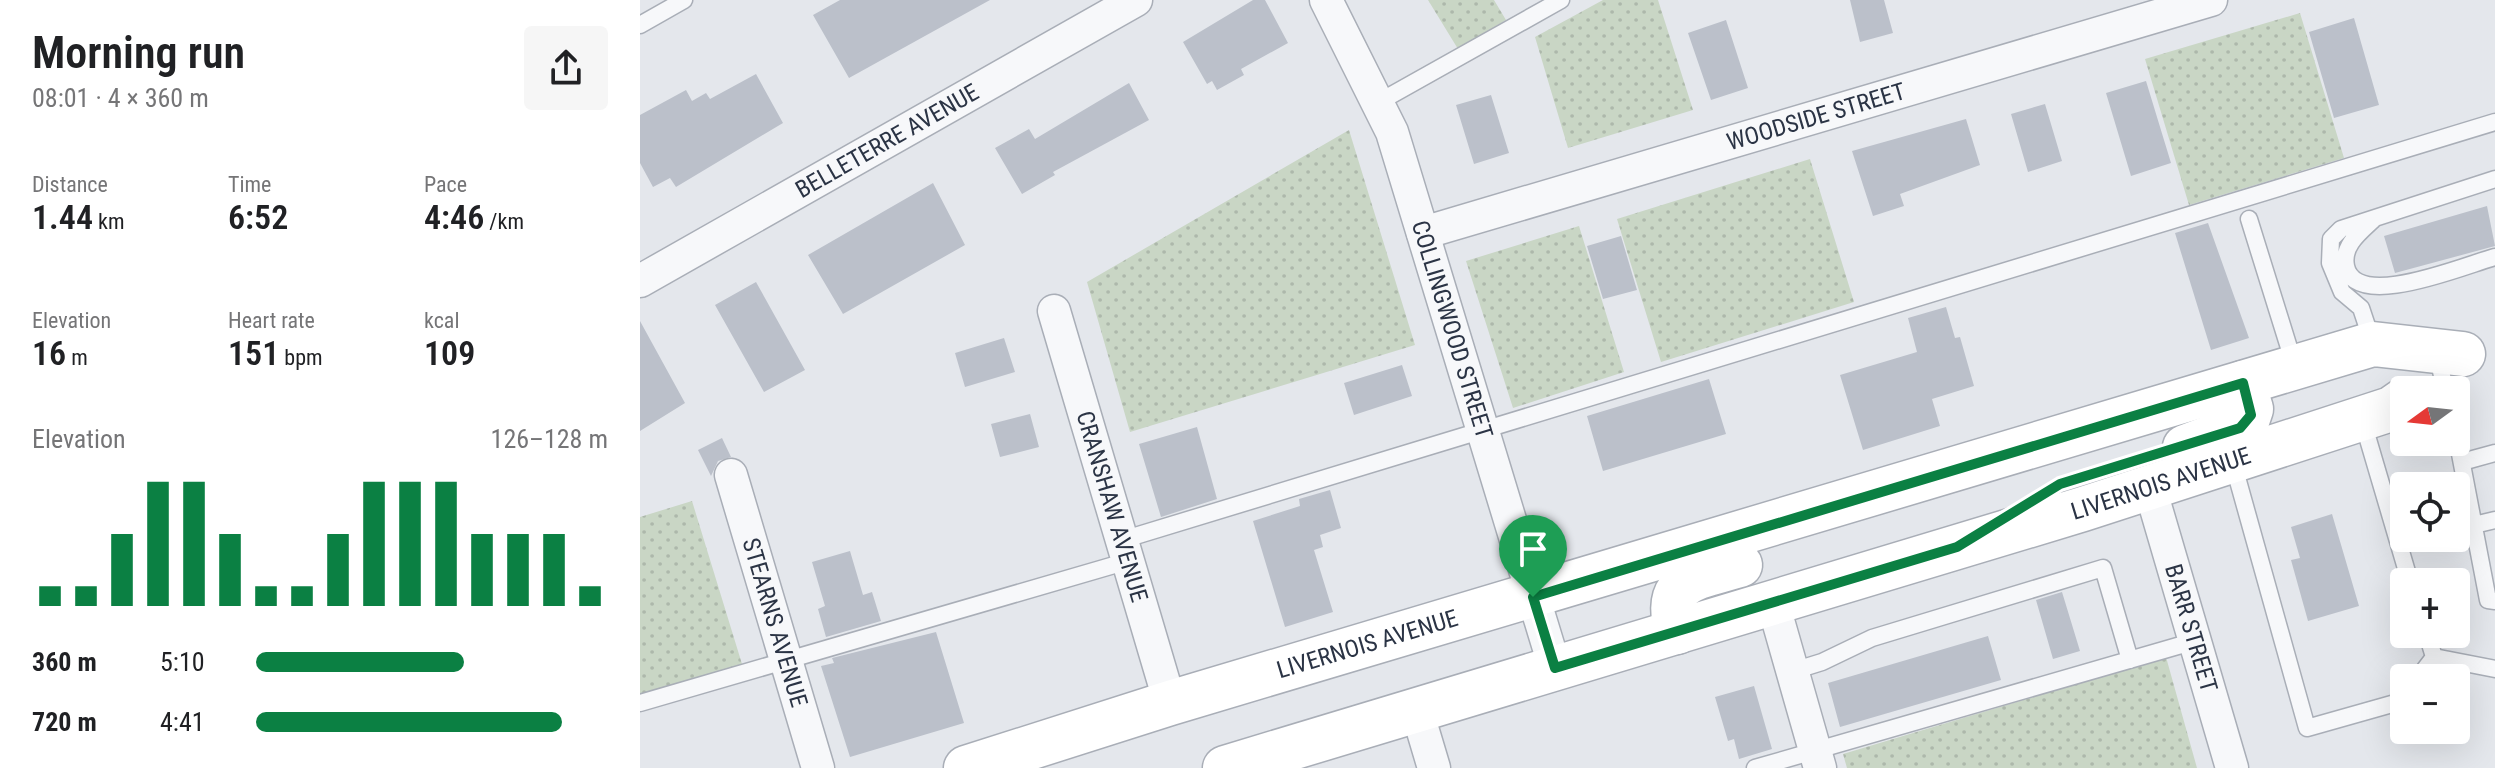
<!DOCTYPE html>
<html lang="en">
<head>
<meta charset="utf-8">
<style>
	:root { --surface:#fff; --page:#f6f6f6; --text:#202124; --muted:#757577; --accent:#0b8043 }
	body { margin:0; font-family:"Roboto Condensed",sans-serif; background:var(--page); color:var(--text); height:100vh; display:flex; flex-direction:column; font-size:30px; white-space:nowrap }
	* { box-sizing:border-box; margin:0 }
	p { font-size:26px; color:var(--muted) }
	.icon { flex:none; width:44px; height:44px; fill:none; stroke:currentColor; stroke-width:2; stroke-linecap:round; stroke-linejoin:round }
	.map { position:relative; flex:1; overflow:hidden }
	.panel { display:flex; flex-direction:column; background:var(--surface); width:640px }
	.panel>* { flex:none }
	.needle { width:52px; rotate:255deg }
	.buttons { position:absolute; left:1750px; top:376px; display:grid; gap:16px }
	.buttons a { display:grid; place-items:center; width:80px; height:80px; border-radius:8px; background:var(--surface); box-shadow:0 8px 32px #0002; font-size:40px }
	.pin { position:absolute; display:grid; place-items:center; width:68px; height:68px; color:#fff; margin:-82px -34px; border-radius:50% 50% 50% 0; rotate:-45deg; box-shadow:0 0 8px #0007 }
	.pin .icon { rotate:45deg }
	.round { display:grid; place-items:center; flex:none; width:84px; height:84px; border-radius:8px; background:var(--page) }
	.head { display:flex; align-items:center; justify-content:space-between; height:136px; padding:0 32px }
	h1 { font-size:44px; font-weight:600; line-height:60px }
	.metrics { display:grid; grid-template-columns:repeat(3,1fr); gap:12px; height:136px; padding:8px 32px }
	.metrics div { display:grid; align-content:center }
	.metrics b { font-size:34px; font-weight:600 }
	.metrics small { font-size:22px; font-weight:400 }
	.metrics p { font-size:22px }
	.chart { height:224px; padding:16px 32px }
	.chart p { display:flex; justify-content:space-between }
	.chart svg { width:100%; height:144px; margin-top:8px; stroke:var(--accent); stroke-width:6 }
	ul { padding:0 32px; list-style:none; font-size:26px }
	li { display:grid; grid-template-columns:128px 96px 1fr; align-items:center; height:60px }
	li i { height:20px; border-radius:10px; background:var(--accent) }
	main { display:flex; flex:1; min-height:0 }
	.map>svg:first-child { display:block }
	.green { fill:url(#green-dots) }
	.building { fill:#bbc0ca }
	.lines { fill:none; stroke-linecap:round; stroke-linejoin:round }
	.lane-casing { stroke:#a9aeb7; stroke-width:19 }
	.street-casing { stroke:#a9aeb7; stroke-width:35 }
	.secondary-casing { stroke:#a9aeb7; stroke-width:47 }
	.lane { stroke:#f7f8fa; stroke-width:16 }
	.street { stroke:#f7f8fa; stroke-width:32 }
	.secondary { stroke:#fff; stroke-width:44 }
	.route-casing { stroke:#fff; stroke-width:16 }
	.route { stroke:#0b8043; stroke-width:10 }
	.labels { text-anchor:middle; stroke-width:7; stroke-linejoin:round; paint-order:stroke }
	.street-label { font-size:24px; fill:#2b3445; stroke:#f4f6f9 }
</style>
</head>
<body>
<main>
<section class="panel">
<div class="head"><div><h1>Morning run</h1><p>08:01 · 4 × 360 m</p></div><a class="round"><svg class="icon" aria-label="share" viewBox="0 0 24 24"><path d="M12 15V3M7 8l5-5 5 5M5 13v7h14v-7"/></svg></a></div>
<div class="metrics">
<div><p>Distance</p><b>1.44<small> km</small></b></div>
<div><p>Time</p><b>6:52</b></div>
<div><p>Pace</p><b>4:46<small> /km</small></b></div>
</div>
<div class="metrics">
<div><p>Elevation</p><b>16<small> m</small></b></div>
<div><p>Heart rate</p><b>151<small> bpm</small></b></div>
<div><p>kcal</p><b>109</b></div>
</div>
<div class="chart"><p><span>Elevation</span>126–128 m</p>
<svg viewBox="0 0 160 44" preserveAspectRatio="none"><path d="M5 44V38M15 44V38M25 44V22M35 44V6M45 44V6M55 44V22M65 44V38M75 44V38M85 44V22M95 44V6M105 44V6M115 44V6M125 44V22M135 44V22M145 44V22M155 44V38"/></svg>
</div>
<ul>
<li><b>360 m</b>5:10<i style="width:59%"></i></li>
<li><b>720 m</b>4:41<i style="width:87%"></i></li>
</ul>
</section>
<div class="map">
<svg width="1855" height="768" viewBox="0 0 1855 768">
	<defs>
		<pattern id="green-dots" width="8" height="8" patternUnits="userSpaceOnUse" patternTransform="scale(2)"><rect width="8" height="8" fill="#c9d6c5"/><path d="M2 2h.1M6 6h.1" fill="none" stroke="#adb8ab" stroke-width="1.8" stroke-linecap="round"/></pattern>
	</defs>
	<rect width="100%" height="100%" fill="#e4e7ec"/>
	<!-- green -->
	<path class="green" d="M788 0H854L866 20 818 49Z
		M963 0H1018L1053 110 928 148 895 37Z
		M1660 13 1704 158 1549 205 1505 59Z
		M709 130 775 345 490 432 447 282Z
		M1170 159 1214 302 1021 362 977 219Z
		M939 226 984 372 873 408 826 261Z
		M52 501 102 664 0 695V517Z
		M1526 657 1557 768H1207L1203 754Z"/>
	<!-- building -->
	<path class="building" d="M200 0H350L209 78 173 15Z
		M613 0H625L648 43 601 69 604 75 577 90 572 81 567 84 543 42Z
		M1210 0H1244L1253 33 1220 42Z
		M1714 18 1739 105 1694 118 1669 32Z
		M1086 20 1108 88 1071 100 1048 33Z
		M116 74 143 123 36 187 30 178 13 187 0 163V115L46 90 52 101 66 93 70 99Z
		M1506 81 1531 163 1491 176 1466 93Z
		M489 83 509 120 413 172 415 175 382 194 355 148 389 129 395 139Z
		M851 95 869 153 834 164 816 105Z
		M1405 104 1422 161 1388 172 1371 114Z
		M1326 119 1340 165 1260 194 1264 206 1233 216 1212 151Z
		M293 183 325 245 203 314 168 255Z
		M1847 206 1855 246 1755 273 1744 236Z
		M1568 223 1609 338 1571 350 1535 233Z
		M981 236 997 290 963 299 947 246Z
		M116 282 165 370 124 392 75 305Z
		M1306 307 1315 338 1320 337 1334 386 1292 399 1300 426 1223 450 1200 375 1277 352 1268 318Z
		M0 321 45 403 0 431Z
		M364 338 375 372 325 387 315 353Z
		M762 365 772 396 714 415 704 383Z
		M1069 379 1086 434 963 471 947 416Z
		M390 414 399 447 360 457 351 424Z
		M557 427 577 499 521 517 499 444Z
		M82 438 91 457 78 461 71 476 58 450Z
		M690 490 701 528 680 535 683 547 674 550 693 612 645 627 613 521 660 506 659 499Z
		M1692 514 1719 606 1668 621 1651 560 1660 558 1651 527Z
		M210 551 223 595 232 592 241 621 186 637 178 609 185 606 172 562Z
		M1422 592 1440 651 1413 659 1396 600Z
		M296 632 324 723 210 757 181 666 194 663 192 658Z
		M1348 636 1361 680 1200 727 1188 683Z
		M1114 686 1132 749 1099 759 1094 739 1088 741 1075 697Z"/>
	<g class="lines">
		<defs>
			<path id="lane" d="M0 25 44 0
				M739 102 921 0
				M1609 219 1655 367
				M1733 220C1719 233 1702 246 1706 266 1715 312 1825 265 1855 257
				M1733 344 1721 308 1702 292 1690 263 1691 239 1701 229 1855 179
				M1801 371 1805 390
				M1722 419 1770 582
				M1816 433 1848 600 1855 601
				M1822 462 1855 453
				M1593 463 1667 728 1759 702 1764 696
				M1834 525 1855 520
				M482 540 1855 122
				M1787 634 1794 657
				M1153 671 1182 662 1232 638 1463 568 1490 660
				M1778 678 1794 657 1855 669
				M0 703 488 561
				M1115 768 1555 641"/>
			<g id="street">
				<path id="s1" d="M686 0 752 132 915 668"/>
				<path id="s2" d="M783 233 1571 0"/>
				<path id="s3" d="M0 281 496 0"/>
				<path id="s4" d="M414 311 530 703"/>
				<path id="s5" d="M91 475 178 768"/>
				<path id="s6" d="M1510 488 1592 768"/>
				<path d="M1133 603 1180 768"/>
				<path d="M777 711 794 768"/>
			</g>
			<g id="secondary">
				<path d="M1545 447 1606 424 1611 409 1603 383"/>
				<path d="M1037 632C1021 577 1057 578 1100 565"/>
				<path id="s7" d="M326 768 530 703 1733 344 1823 354"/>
				<path id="s8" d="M585 768 1443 509 1751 409 1764 400"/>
			</g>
		</defs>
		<!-- lane casing -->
		<use href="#lane" class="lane-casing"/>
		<!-- street casing -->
		<use href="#street" class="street-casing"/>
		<!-- secondary casing -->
		<use href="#secondary" class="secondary-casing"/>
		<!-- lane -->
		<use href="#lane" class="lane"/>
		<!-- street -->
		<use href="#street" class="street"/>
		<!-- secondary -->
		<use href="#secondary" class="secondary"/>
	</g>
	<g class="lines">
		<defs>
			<path id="route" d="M1603 383 1611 415 1600 428 1420 484 1317 547 915 668 893 597Z"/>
		</defs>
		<!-- route casing -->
		<use href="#route" class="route-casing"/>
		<!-- route -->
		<use href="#route" class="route"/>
	</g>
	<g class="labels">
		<!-- street labels -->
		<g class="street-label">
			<text dy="8" stroke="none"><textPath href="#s2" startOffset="410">WOODSIDE STREET</textPath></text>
			<text dy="8" stroke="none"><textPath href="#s3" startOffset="284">BELLETERRE AVENUE</textPath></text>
			<text dy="8" stroke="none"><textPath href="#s1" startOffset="354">COLLINGWOOD STREET</textPath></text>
			<text dy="8" stroke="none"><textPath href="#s8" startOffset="978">LIVERNOIS AVENUE</textPath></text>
			<text dy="8" stroke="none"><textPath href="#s4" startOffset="204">CRANSHAW AVENUE</textPath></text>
			<text dy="8" stroke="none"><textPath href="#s5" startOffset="154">STEARNS AVENUE</textPath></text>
			<text dy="8" stroke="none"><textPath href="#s6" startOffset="146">BARR STREET</textPath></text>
			<text dy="8" stroke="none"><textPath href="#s7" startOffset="420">LIVERNOIS AVENUE</textPath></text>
		</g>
	</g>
</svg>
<div class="buttons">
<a><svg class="needle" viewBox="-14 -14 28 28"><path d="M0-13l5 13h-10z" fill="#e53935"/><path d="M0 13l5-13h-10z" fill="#757577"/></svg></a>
<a><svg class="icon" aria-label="locate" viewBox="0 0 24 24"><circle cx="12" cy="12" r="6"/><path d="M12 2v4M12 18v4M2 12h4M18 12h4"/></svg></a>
<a>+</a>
<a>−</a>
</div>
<div class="pin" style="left:893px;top:597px;background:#1e9e55"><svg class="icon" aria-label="arrive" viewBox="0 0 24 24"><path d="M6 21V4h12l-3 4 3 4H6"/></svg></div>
</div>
</main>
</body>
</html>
